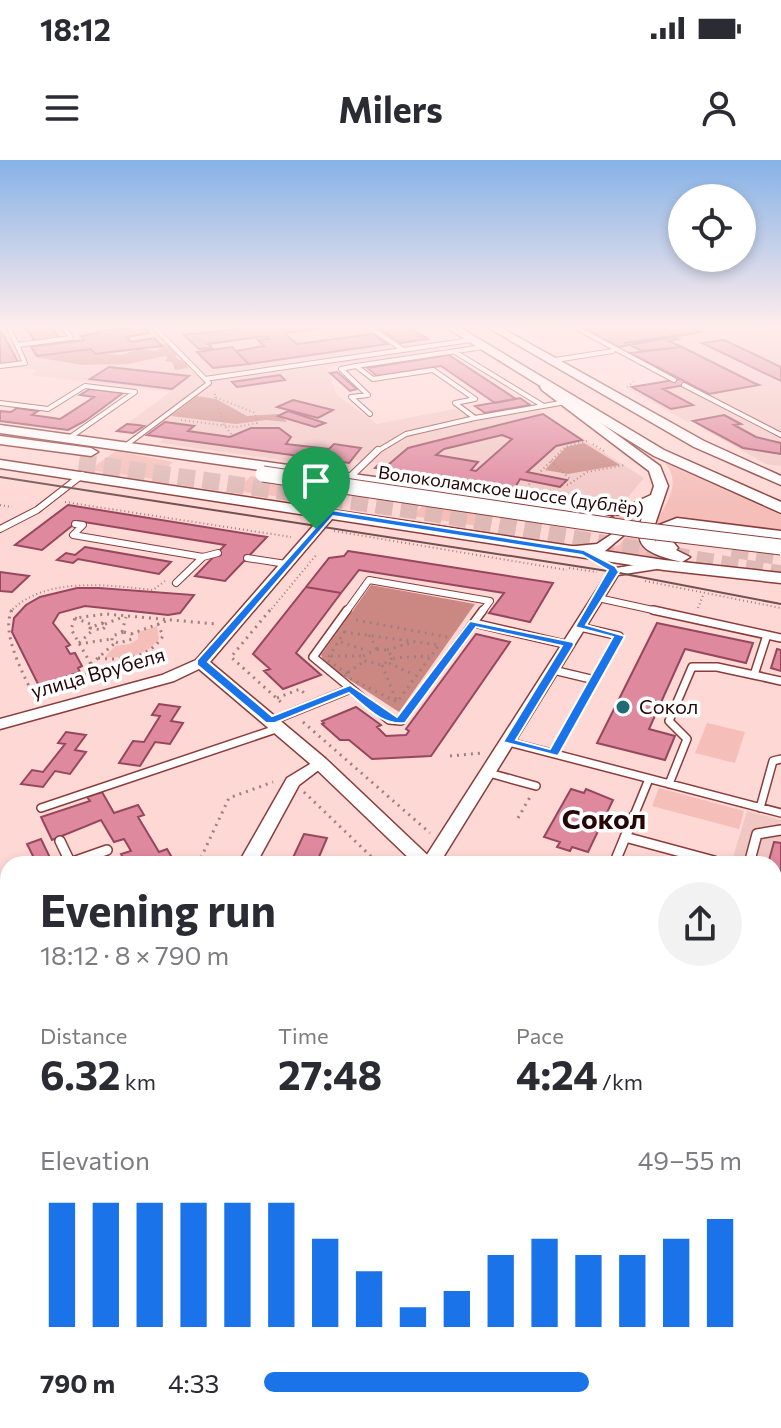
<!DOCTYPE html>
<html lang="en">
<head>
<meta charset="utf-8">
<style>
	:root { --surface:#fff; --page:#f2f2f3; --text:#2b2b33; --muted:#7c7c81; --accent:#1a73e8 }
	body { margin:0; font-family:Commissioner,sans-serif; background:var(--page); color:var(--text); height:100vh; display:flex; flex-direction:column; font-size:30px; white-space:nowrap }
	* { box-sizing:border-box; margin:0 }
	p { font-size:26px; color:var(--muted) }
	.icon { flex:none; width:44px; height:44px; fill:none; stroke:currentColor; stroke-width:2; stroke-linecap:round; stroke-linejoin:round }
	.map { position:relative; flex:1; overflow:hidden }
	.drawer { position:absolute; left:0px; top:696px; width:782px; height:572px; display:flex; flex-direction:column; background:var(--surface); border-radius:24px 24px 0 0; box-shadow:0 4px 12px #0003 }
	.drawer>* { flex:none }
	.tools { position:absolute; left:668px; top:24px; display:grid; gap:16px }
	.tools a { display:grid; place-items:center; width:88px; height:88px; border-radius:50%; background:var(--surface); box-shadow:0 4px 12px #0003; font-size:40px }
	.pin { position:absolute; display:grid; place-items:center; width:68px; height:68px; color:#fff; margin:-82px -34px; border-radius:50% 50% 50% 0; rotate:-45deg; box-shadow:0 0 8px #0007 }
	.pin .icon { rotate:45deg }
	.round { display:grid; place-items:center; flex:none; width:84px; height:84px; border-radius:42px; background:var(--page) }
	.headline { display:flex; align-items:center; justify-content:space-between; height:136px; padding:0 40px }
	h1 { font-size:44px; font-weight:700; line-height:60px }
	.metrics { display:grid; grid-template-columns:repeat(3,1fr); gap:12px; height:136px; padding:8px 40px }
	.metrics div { display:grid; align-content:center }
	.metrics b { font-size:40px; font-weight:700 }
	.metrics small { font-size:22px; font-weight:400 }
	.metrics p { font-size:22px }
	.chart { height:224px; padding:16px 40px }
	.chart p { display:flex; justify-content:space-between }
	.chart svg { width:100%; height:144px; margin-top:8px; stroke:var(--accent); stroke-width:6 }
	ul { padding:0 40px; list-style:none; font-size:26px }
	li { display:grid; grid-template-columns:128px 96px 1fr; align-items:center; height:60px }
	li i { height:20px; border-radius:10px; background:var(--accent) }
	.status { display:flex; justify-content:space-between; align-items:center; height:56px; padding:0 40px; background:var(--surface); direction:ltr }
	.status svg { height:22px; fill:currentColor }
	header { display:flex; justify-content:space-between; align-items:center; height:104px; padding:0 40px; background:var(--surface); font-size:36px; font-weight:700 }
	.map>svg:first-child { display:block }
	.built { fill:#f1c7c4 }
	.green { fill:#f5beb9 }
	.forest { fill:#cb8883 }
	.building { fill:#df899f; stroke:#96475d; stroke-width:2; fill-rule:evenodd }
	.lines { fill:none; stroke-linecap:round; stroke-linejoin:round }
	.primary-tunnel { stroke:#deb9b5; stroke-width:17; stroke-dasharray:17 8; stroke-linecap:butt }
	.service-far3-casing { stroke:#8b3c3a; stroke-width:6 }
	.service-far2-casing { stroke:#8b3c3a; stroke-width:8 }
	.service-far1-casing { stroke:#8b3c3a; stroke-width:10 }
	.service-casing { stroke:#8b3c3a; stroke-width:12 }
	.minor-casing { stroke:#8b3c3a; stroke-width:3 }
	.tertiary-casing { stroke:#8b3c3a; stroke-width:3 }
	.secondary-casing { stroke:#8b3c3a; stroke-width:3 }
	.primary-casing { stroke:#8b3c3a; stroke-width:3 }
	.path-far2 { stroke:#a27f7c; stroke-width:2; stroke-dasharray:1 3; stroke-linecap:butt }
	.path-far1 { stroke:#a27f7c; stroke-width:3; stroke-dasharray:2 5; stroke-linecap:butt }
	.path { stroke:#a27f7c; stroke-width:5; stroke-dasharray:3 9; stroke-linecap:butt }
	.service-far3 { stroke:#fff; stroke-width:4 }
	.service-far2 { stroke:#fff; stroke-width:6 }
	.service-far1 { stroke:#fff; stroke-width:7 }
	.service { stroke:#fff; stroke-width:9 }
	.minor { fill:#fff; fill-rule:evenodd }
	.tertiary { fill:#fff; fill-rule:evenodd }
	.secondary { fill:#fff; fill-rule:evenodd }
	.primary { fill:#fff; fill-rule:evenodd }
	.tram { stroke:#72504f; stroke-width:2 }
	.secondary-bridge-casing { stroke:#8b3c3a; stroke-width:17; stroke-linecap:butt }
	.secondary-bridge { stroke:#fff; stroke-width:15 }
	.route { fill:#1a73e8; stroke:#fff; stroke-width:2; fill-rule:evenodd }
	.poi-dot { fill:#206c72; stroke:#fff; stroke-width:3 }
	.labels { text-anchor:middle; stroke-width:7; stroke-linejoin:round; paint-order:stroke }
	.far-street-label { font-size:18px; fill:#260707; stroke:#fff }
	.street-label { font-size:20px; fill:#260707; stroke:#fff }
	.poi-label { font-size:20px; fill:#260707; stroke:#fff; text-anchor:start }
	.district-label { font-size:28px; font-weight:bold; fill:#260707; stroke:#fff }
</style>
</head>
<body>
<div class="status"><b>18:12</b><svg viewBox="0 0 49 12"><path d="M0 12V9h3v3zM5 12V6h3v6zM10 12V3h3v9zM15 12V0h3v12zM26 1h20v11H26zM47 4h2v5h-2z"/></svg></div>
<header><svg class="icon" aria-label="menu" viewBox="0 0 24 24"><path d="M4 6h16M4 12h16M4 18h16"/></svg>Milers<svg class="icon" aria-label="person" viewBox="0 0 24 24"><circle cx="12" cy="8" r="4"/><path d="M4 21q1-7 8-7t8 7"/></svg></header>
<div class="map">
<svg width="781" height="1268" viewBox="0 0 781 1268">
	<rect width="100%" height="100%" fill="#fed8d4"/>
	<!-- built -->
	<path class="built" d="M0 167H409L442 191 327 207 337 235 377 264 455 249 467 256 530 245 644 318 623 343 599 345 566 341V338L382 313 383 310 375 308 378 303 355 300 349 307 340 308 159 283 164 278 117 271 170 232 31 215 37 210 5 207 0 209Z
		M582 167H747L781 174V306L766 304 700 267 703 266 694 261 688 262 626 228 679 218 634 195 628 196Z
		M747 651 781 660V824L774 819V704H731Z"/>
	<!-- green -->
	<path class="green" d="M116 291 173 302 154 319 89 310Z
		M665 303 781 355V370L686 358 654 366C665 345 683 324 665 303Z
		M251 316 331 332 322 342 235 331Z
		M422 346 491 356 484 367 413 356Z
		M642 353C641 358 637 365 636 371 634 389 661 397 674 403L604 391 619 385 628 375 610 357Z
		M157 466 159 479C146 496 125 499 105 497L115 486 130 484 138 479V472Z
		M707 563 745 572 735 603 695 593Z
		M659 628 744 651 739 669 652 646Z"/>
	<!-- forest -->
	<path class="forest" d="M163 183 177 186 176 198 186 203 188 208 175 210 172 202 165 201 168 197 164 196 129 204 82 205 35 197 90 189 93 193 121 195 140 189 157 191Z
		M197 236 216 239 247 256 279 254 287 262 266 260 236 264 171 256Z
		M584 283 620 305 568 314 545 310 566 287Z
		M371 425 475 444 399 552 325 504 321 495Z"/>
	<!-- building -->
	<path class="building" d="M26 167H52L59 179 35 182Z
		M143 167 149 173 126 177 131 182 154 178 162 186 95 194 91 189 37 196 31 187 84 180 81 176 99 173 97 171Z
		M252 167H326L284 173 297 184 373 174 387 184 249 204 236 191 264 186 258 180 269 179 266 176 208 184 212 188 199 189 184 175Z
		M377 167H409L428 179 401 183Z
		M582 167H692L701 172 618 187Z
		M0 169 18 202 0 204Z
		M672 176 679 179 669 181 682 187 642 191 626 183Z
		M724 180 781 207V221L702 183Z
		M232 187 249 204 213 208 197 192Z
		M682 187 754 223 759 225 709 234 630 193Z
		M449 195 516 239 495 243 441 206 377 216 367 208Z
		M109 207 189 216 172 229 90 219Z
		M337 212 357 229 350 231 330 213Z
		M280 215 285 220 237 227 232 222Z
		M680 219 690 224 663 229 693 245 671 249 632 227Z
		M90 229 123 233 85 261 68 270 0 261V251L11 252 17 248 38 251 32 255 60 259 94 237 80 235Z
		M520 238 530 245 485 253 475 246Z
		M293 240 333 250 318 258 277 247Z
		M288 251 325 263 315 267 278 256Z
		M543 254 582 280 556 286 527 312 567 320 560 327 520 319 513 331 382 313 384 310 375 308 379 304 388 305 408 288ZM502 275 512 279 476 311 471 310 478 302 436 295 444 289Z
		M724 255 741 264 734 265 756 277 781 283V294L743 288 693 261Z
		M165 262 194 266 188 271 230 277 251 268H279L291 277 286 284 329 289 334 284 361 288 349 303 147 275Z
		M127 264 138 265 144 266 133 273 117 271Z
		M68 345 267 377 225 421 195 416 225 385 78 361 42 390 15 385Z
		M85 387 171 402 159 414 78 399 73 403 57 400 66 393 75 395Z
		M348 391 387 397 553 423 530 462 489 453 504 433 359 410 341 433 306 427 329 398 344 396Z
		M0 412 29 416 12 432 0 431Z
		M306 427 341 433 296 493 321 515 283 529 264 511 270 509 253 494Z
		M77 428H99L194 435 180 453 168 455 85 446 59 453 53 463 70 485 66 487 70 494 75 493 82 506 78 508 80 512 39 526 12 472 14 458 26 445 40 437Z
		M657 463 753 483 746 503 685 489 649 569 675 576 665 600 597 583Z
		M476 474 510 482 431 596 372 599 349 580H340L322 564 324 563 322 561 356 547 381 565 377 567 386 576 406 575 409 571 406 569Z
		M777 489 781 490V511L771 508Z
		M159 544 180 547 171 561 183 563 170 584 155 582 140 606 119 603 133 581 144 582 160 556 152 555Z
		M66 572 86 575 75 590 86 592 70 614 55 611 43 627 21 624 32 610 43 612 65 584 58 583Z
		M571 629 584 633 586 629 613 640 588 692 572 687 570 691 557 687 560 682 544 677Z
		M102 632 114 653 138 645 144 655 138 657 159 692 167 689 174 701 165 704H127L121 694 131 691 124 679 114 682 101 660 52 680 41 657 90 641 87 637Z
		M304 674 327 678 316 704H290Z
		M41 679 53 704H37L27 684Z
		M774 682 781 683V785L774 783V704H768Z
		M8 801V858L0 861V804Z
		M774 872 781 877V956L774 950Z
		M8 913V996L0 1000V916Z
		M781 1170V1262L774 1254V1176Z
		M0 1260 23 1265 25 1260H54L51 1267 38 1264 37 1268H0Z
		M103 1260H171L168 1268H126Z"/>
	<g class="lines">
		<!-- primary-tunnel -->
		<path class="primary-tunnel" d="M79 302 417 351 781 414
			M732 389 781 397"/>
		<defs>
			<path id="service-far3" d="M8 167 17 185
				M369 167 402 189
				M575 167 674 220
				M483 187 356 206 373 219 433 210 475 239 455 243 475 258 566 242
				M455 192 542 245
				M549 201 613 191
				M0 206 25 203 17 185 71 178 64 167
				M356 206 341 209 368 235 351 237 370 254
				M205 219 471 180
				M684 225 781 275
				M0 243 48 249 85 226 135 232 69 278
				M125 286 209 223 154 167
				M376 292 406 274 475 258"/>
			<path id="service-far2" d="M350 317 378 290
				M75 364 83 365 73 375 203 397 218 393
				M0 369 37 350 82 315
				M247 398 286 404
				M176 423 203 397
				M598 438 662 452
				M346 452 369 420 490 441 482 452"/>
			<path id="service-far1" d="M347 450 313 497 389 560 401 561 483 450
				M653 450 781 478
				M474 463 569 485
				M580 467 619 476
				M553 510 595 520
				M754 515 781 521
				M271 561 350 529
				M509 582 781 653
				M489 613 536 626
				M669 624 687 579 669 561 692 507H717L754 515 767 475
				M41 648 279 568
				M760 648 773 601 781 599
				M633 658 649 619"/>
			<path id="service" d="M625 677 714 701 713 704
				M60 681 71 704
				M70 703 107 690
				M614 704 634 656
				M749 704 757 674 781 670
				M774 812 780 800
				M774 845 781 851"/>
			<path id="minor" d="M659 401 663 402V408L618 415 439 704H421L610 409Z
				M320 598 328 603 299 625 256 704H238L287 618Z
				M0 1060 8 1063V1104L0 1101Z
				M8 1112V1147L0 1151V1115Z
				M249 1260H277L273 1268H245Z
				M405 1260H433L437 1268H409Z"/>
			<path id="tertiary" d="M579 348 612 357 624 370V375L605 391 566 393V387L597 384 612 374 604 363 579 354Z
				M327 350 337 353 210 502 326 599 437 704H415L314 607 199 509 174 521 0 569V559L162 515 196 500Z
				M774 1016 781 1019V1047L774 1044Z"/>
			<path id="secondary" d="M487 167H500L704 281 781 316V325L694 287Z
				M546 223 660 306 668 326 653 370 656 382 653 377 659 365 677 358 781 371V381L677 368 670 371 669 377 678 388 676 390 690 397 682 402C646 393 628 387 646 348L630 354 583 356 0 273V265L583 346H627L651 335 654 326 649 311 542 230 540 227Z
				M0 300 664 400 781 413V423L664 410 0 308Z"/>
			<path id="primary" d="M445 167H459L664 290 781 342V353L654 296Z
				M0 276 91 288 98 292 91 296 0 284Z"/>
		</defs>
		<!-- service-far3 casing -->
		<use href="#service-far3" class="service-far3-casing"/>
		<!-- service-far2 casing -->
		<use href="#service-far2" class="service-far2-casing"/>
		<!-- service-far1 casing -->
		<use href="#service-far1" class="service-far1-casing"/>
		<!-- service casing -->
		<use href="#service" class="service-casing"/>
		<!-- minor casing -->
		<use href="#minor" class="minor-casing"/>
		<!-- tertiary casing -->
		<use href="#tertiary" class="tertiary-casing"/>
		<!-- secondary casing -->
		<use href="#secondary" class="secondary-casing"/>
		<!-- primary casing -->
		<use href="#primary" class="primary-casing"/>
		<!-- path-far2 -->
		<path class="path-far2" d="M417 167 427 174
			M627 227 634 221
			M215 237 224 265 232 275
			M181 260 236 267 257 263 255 253 215 237V234
			M593 284 604 291
			M551 301 571 320
			M538 314 565 287 590 280
			M563 324 568 325 587 312 625 305
			M527 328 531 321
			M65 342 291 377
			M0 345 12 347
			M334 371 567 410
			M569 408 597 412
			M645 421 781 448
			M698 448 704 433
			M10 452C44 416 108 425 153 430L165 421
			M269 452 317 394"/>
		<!-- path-far1 -->
		<path class="path-far1" d="M12 450C0 472 24 516 35 538
			M270 450 231 497 283 544
			M75 458 93 465
			M356 460 447 477
			M102 463 106 466 102 470 90 468Z
			M105 464 123 457
			M122 472 126 457
			M124 472 132 474V479L119 483 112 481V476Z
			M344 472 439 485 397 542 343 515 347 513 327 500Z
			M131 474 169 460
			M369 475 377 489
			M341 482 368 491
			M79 483 93 470
			M79 484 111 479
			M377 489 387 490 393 498 382 505 365 501 363 496Z
			M387 490 414 482
			M331 496H363
			M98 498C123 501 148 499 163 476L158 464
			M393 498 429 496
			M389 503 414 515
			M91 504 115 483
			M382 505 397 542
			M601 508 613 486
			M348 512 365 501
			M101 522 71 469 75 458 106 454 216 464
			M32 532 95 511
			M277 538 300 529 305 534
			M303 562 430 673
			M561 581 588 532
			M450 596 482 593
			M304 632 379 704
			M518 658 530 637
			M458 698 465 704
			M198 704 229 638 273 622"/>
		<!-- path -->
		<path class="path" d="M774 986 781 993
			M774 1085 781 1091"/>
		<!-- service-far3 -->
		<use href="#service-far3" class="service-far3"/>
		<!-- service-far2 -->
		<use href="#service-far2" class="service-far2"/>
		<!-- service-far1 -->
		<use href="#service-far1" class="service-far1"/>
		<!-- service -->
		<use href="#service" class="service"/>
		<!-- minor -->
		<use href="#minor" class="minor"/>
		<!-- tertiary -->
		<use href="#tertiary" class="tertiary"/>
		<!-- secondary -->
		<use href="#secondary" class="secondary"/>
		<!-- primary -->
		<use href="#primary" class="primary"/>
		<!-- tram -->
		<path class="tram" d="M0 317 614 412 781 444"/>
		<defs>
			<path id="secondary-bridge" d="M263 314 640 370 781 387"/>
		</defs>
		<!-- secondary-bridge casing -->
		<use href="#secondary-bridge" class="secondary-bridge-casing"/>
		<!-- secondary-bridge -->
		<use href="#secondary-bridge" class="secondary-bridge"/>
	</g>
	<!-- sky -->
	<linearGradient id="sky" x2="0" y2="1"><stop stop-color="#87b2e7"/><stop offset="0.48" stop-color="#ffedec"/><stop offset="1" stop-color="#ffedec" stop-opacity="0"/></linearGradient>
	<rect width="781" height="345" fill="url(#sky)"/>
	<!-- route -->
	<path class="route" d="M331 350 584 390 615 406 619 412 586 465 625 476 558 596 503 582 562 486 476 467 405 563C382 566 366 547 349 533L275 563H266L197 505V500ZM333 356 582 395 608 410 575 467 613 477 550 589 516 580 574 485 573 482 470 461 397 557 350 525 272 556 208 502Z"/>
	<!-- markers -->
	<circle class="poi-dot" cx="623" cy="547" r="8"/>
	<g class="labels">
		<!-- far-street labels -->
		<g class="far-street-label">
			<text transform="translate(511 331) rotate(8)" y="6">Волоколамское шоссе (дублёр)</text>
		</g>
		<!-- street labels -->
		<g class="street-label">
			<text transform="translate(98 513) rotate(-16)" y="7">улица Врубеля</text>
		</g>
		<!-- poi labels -->
		<g class="poi-label">
			<text x="639" y="554">Сокол</text>
		</g>
		<!-- district labels -->
		<g class="district-label">
			<text x="604" y="669">Сокол</text>
		</g>
	</g>
</svg>
<div class="tools">
<a><svg class="icon" aria-label="locate" viewBox="0 0 24 24"><circle cx="12" cy="12" r="6"/><path d="M12 2v4M12 18v4M2 12h4M18 12h4"/></svg></a>
</div>
<div class="pin" style="left:316px;top:369px;background:#1e9e55"><svg class="icon" aria-label="arrive" viewBox="0 0 24 24"><path d="M6 21V4h12l-3 4 3 4H6"/></svg></div>
<section class="drawer">
<div class="headline"><div><h1>Evening run</h1><p>18:12 · 8 × 790 m</p></div><a class="round"><svg class="icon" aria-label="share" viewBox="0 0 24 24"><path d="M12 15V3M7 8l5-5 5 5M5 13v7h14v-7"/></svg></a></div>
<div class="metrics">
<div><p>Distance</p><b>6.32<small> km</small></b></div>
<div><p>Time</p><b>27:48</b></div>
<div><p>Pace</p><b>4:24<small> /km</small></b></div>
</div>
<div class="chart"><p><span>Elevation</span>49–55 m</p>
<svg viewBox="0 0 160 44" preserveAspectRatio="none"><path d="M5 44V6M15 44V6M25 44V6M35 44V6M45 44V6M55 44V6M65 44V17M75 44V27M85 44V38M95 44V33M105 44V22M115 44V17M125 44V22M135 44V22M145 44V17M155 44V11"/></svg>
</div>
<ul>
<li><b>790 m</b>4:33<i style="width:68%"></i></li>
</ul>
</section>
</div>
</body>
</html>
